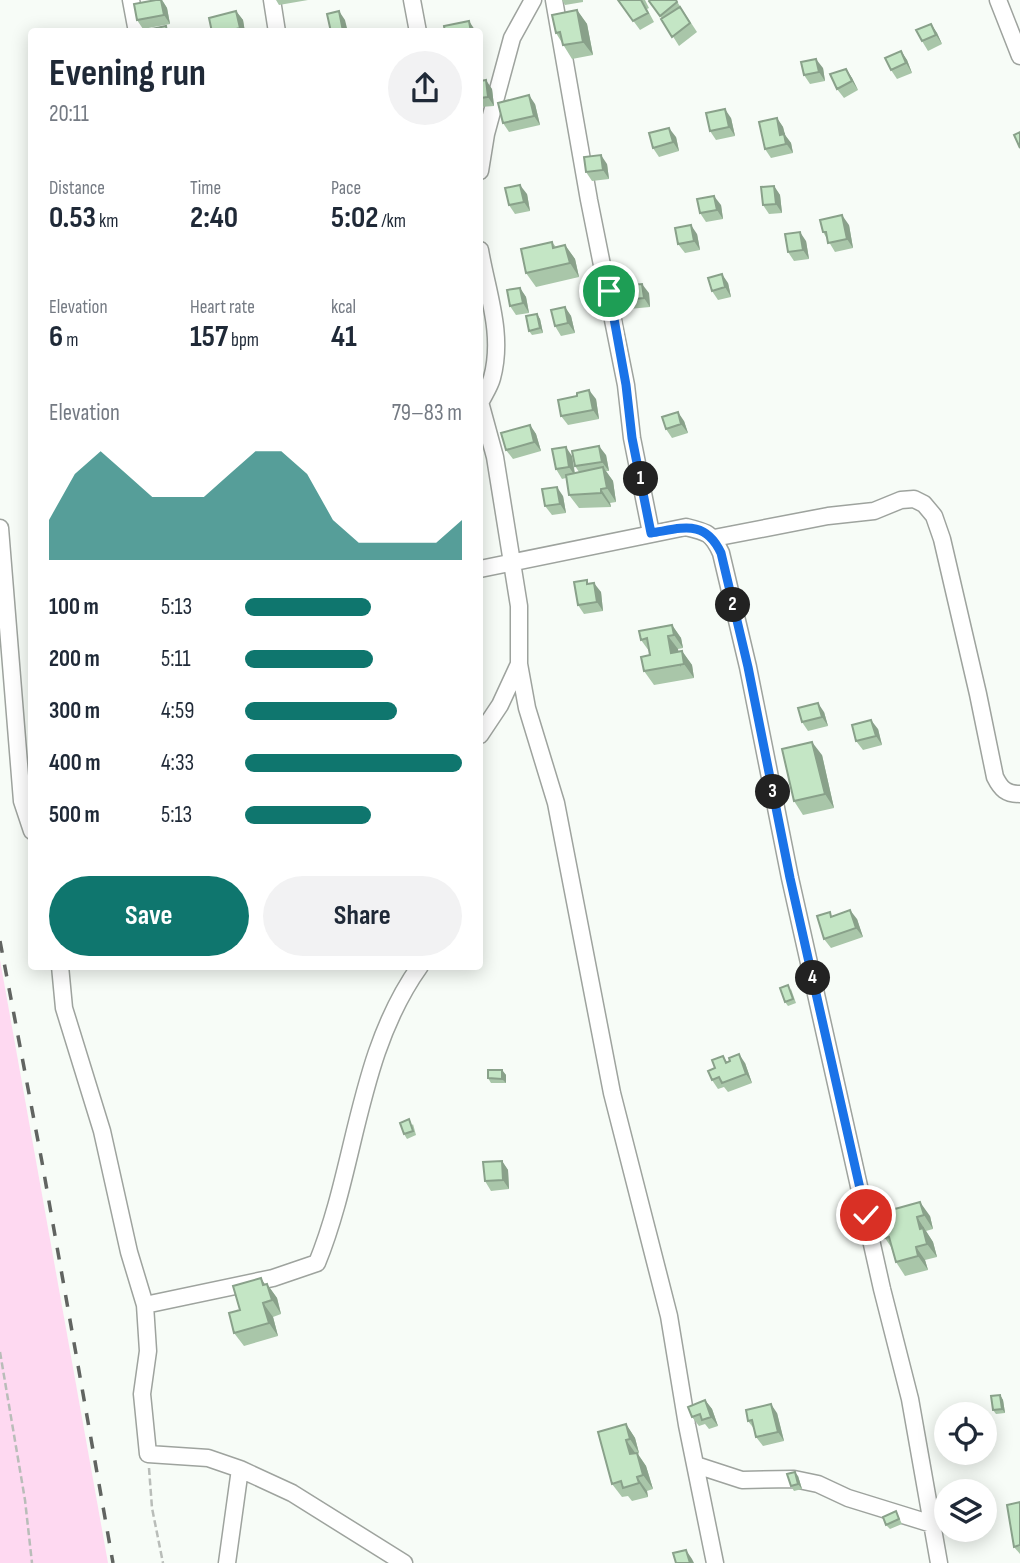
<!DOCTYPE html>
<html lang="en">
<head>
<meta charset="utf-8">
<style>
	:root { --surface:#fff; --page:#f2f2f3; --text:#1f2937; --muted:#747a83; --accent:#0f766e }
	body { margin:0; font-family:"Sofia Sans Condensed",sans-serif; background:var(--page); color:var(--text); height:100vh; display:flex; flex-direction:column; font-size:26px; white-space:nowrap }
	* { box-sizing:border-box; margin:0 }
	p { font-size:23px; color:var(--muted) }
	.icon { flex:none; width:38px; height:38px; fill:none; stroke:currentColor; stroke-width:2; stroke-linecap:round; stroke-linejoin:round }
	.map { position:relative; flex:1; overflow:hidden }
	.sheet { position:absolute; left:28px; top:28px; width:455px; height:942px; display:flex; flex-direction:column; background:var(--surface); border-radius:7px; box-shadow:0 4px 18px #0003 }
	.sheet>* { flex:none }
	.controls { position:absolute; left:934px; top:1402px; display:grid; gap:14px }
	.controls a { display:grid; place-items:center; width:63px; height:63px; border-radius:50%; background:var(--surface); box-shadow:0 4px 18px #0003; font-size:35px }
	.pin { position:absolute; display:grid; place-items:center; width:60px; height:60px; color:#fff; margin:-30px; border:4px solid #fff; border-radius:50%; box-shadow:0 2px 7px #0007 }
	.km { position:absolute; width:35px; height:35px; margin:-18px; border-radius:50%; background:#222; color:#fff; font-size:19px; line-height:35px; text-align:center }
	.round { display:grid; place-items:center; flex:none; width:74px; height:74px; border-radius:37px; background:var(--page) }
	.head { display:flex; align-items:center; justify-content:space-between; height:119px; padding:0 21px }
	h1 { font-size:38px; font-weight:700; line-height:52px }
	.metrics { display:grid; grid-template-columns:repeat(3,1fr); gap:10px; height:119px; padding:7px 21px }
	.metrics div { display:grid; align-content:center }
	.metrics b { font-size:30px; font-weight:700 }
	.metrics small { font-size:19px; font-weight:400 }
	.metrics p { font-size:19px }
	.chart { height:196px; padding:14px 21px }
	.chart p { display:flex; justify-content:space-between }
	.chart svg { width:100%; height:126px; margin-top:7px; fill:var(--accent); opacity:.7 }
	.action { display:flex; gap:14px; margin-top:auto; padding:14px 21px }
	.action a { flex:1; height:80px; border-radius:42px; background:var(--accent); color:#fff; font-size:28px; font-weight:700; line-height:80px; text-align:center }
	.action a+a { background:var(--page); color:var(--text) }
	ul { padding:0 21px; list-style:none; font-size:23px }
	li { display:grid; grid-template-columns:112px 84px 1fr; align-items:center; height:52px }
	li i { height:18px; border-radius:9px; background:var(--accent) }
	.map>svg:first-child { display:block }
	.green { fill:#fed9f1 }
	.lines { fill:none; stroke-linecap:round; stroke-linejoin:round }
	.minor-casing { stroke:#9ea39e; stroke-width:19 }
	.path { stroke:#b9bdb9; stroke-width:2.5; stroke-dasharray:7 3.5; stroke-linecap:butt }
	.minor { stroke:#fff; stroke-width:16 }
	.rail { stroke:#616461; stroke-width:3.5; stroke-dasharray:12 12; stroke-linecap:butt }
	.wall { fill:#a9c6a9 }
	.shaded-wall { fill:#89a18a }
	.building { fill:#c4e6c5; stroke:#89a18a; stroke-width:2 }
	.route-casing { stroke:#fff; stroke-width:14 }
	.route { stroke:#1a73e8; stroke-width:9 }
</style>
</head>
<body>
<div class="map">
<svg width="1020" height="1563" viewBox="0 0 1020 1563">
	<rect width="100%" height="100%" fill="#f7fcf7"/>
	<!-- green -->
	<path class="green" d="M0 960 108 1563H0Z"/>
	<g class="lines">
		<defs>
			<path id="minor" d="M131 0 137 32
				M272 0 277 32
				M412 0 418 32
				M554 0 589 200 626 385 632 438 651 533
				M998 0 1020 56
				M480 171 486 134 512 38 533 0
				M480 250C487 292 504 334 492 378 490 386 484 395 480 403
				M480 402 495 457 519 606V664L527 708 556 803 612 1093 669 1316 687 1425 715 1563
				M0 528 22 801 32 831
				M714 538 828 516 874 511 901 500 914 499 924 504 934 516 942 539 978 694 995 777C1001 789 1006 794 1020 794
				M480 569 686 527C707 532 712 533 721 553L748 667 790 878 882 1289 910 1399 939 1563
				M480 735 500 705 519 664
				M60 966 64 1008 102 1131 129 1252 145 1305 148 1351 142 1394 148 1454 208 1458 240 1469 227 1563
				M145 1305 273 1278 317 1263C357 1165 357 1054 420 966
				M696 1465 742 1480 794 1479 818 1484 848 1498 932 1524
				M240 1469 292 1493 404 1563"/>
		</defs>
		<!-- minor casing -->
		<use href="#minor" class="minor-casing"/>
		<!-- path -->
		<path class="path" d="M0 1352 25 1500 32 1563
			M149 1468 152 1508 163 1563"/>
		<!-- minor -->
		<use href="#minor" class="minor"/>
		<!-- rail -->
		<path class="rail" d="M0 941 42 1162 113 1563"/>
	</g>
	<!-- wall -->
	<path class="wall" d="M162 0 167 8 170 24 143 29 137 20Z
		M276 0H308L279 5Z
		M562 0H583V2L565 5Z
		M618 0H645L649 8 647 9 654 22 640 30Z
		M676 0 697 32 679 46 662 19 649 1Z
		M577 10 587 24 593 55 572 59 556 33Z
		M236 11 243 20 245 32H212Z
		M931 24 937 33 942 44 928 51 922 41Z
		M901 51 907 60 912 73 897 79 891 70Z
		M823 68 825 81 810 84 804 75Z
		M846 69 852 78 858 90 844 98 837 89Z
		M480 81 492 89 494 106 480 107Z
		M535 104 540 125 509 132 503 123Z
		M731 118 735 136 716 140 710 131Z
		M777 118 783 127 785 135 791 143 793 153 771 158 765 149Z
		M676 137 679 151 659 157 653 148Z
		M607 164 609 179 592 181 586 172Z
		M774 186 780 195 782 213 769 214 763 205Z
		M527 194 530 211 515 214 509 205Z
		M721 205 723 219 706 222 700 213Z
		M849 225 853 248 835 252 823 232Z
		M697 234 700 250 685 253 678 244Z
		M806 241 809 259 794 261 788 252Z
		M552 242 556 247 565 245 575 259 579 277 536 287 526 273Z
		M728 283 731 297 718 300 712 291Z
		M520 288 526 297 529 313 516 315 510 306Z
		M649 293 650 307 629 309 623 300Z
		M565 307 571 316 575 333 561 336 555 326Z
		M537 314 540 319 543 333 532 335 529 331Z
		M596 399 599 419 568 425 561 416Z
		M684 421 688 433 672 438 666 429Z
		M530 425 536 434 541 451 513 459 506 450Z
		M606 455 609 471H606L613 481 616 502 610 503 611 507 579 508 569 495 566 478 562 479 556 469 572 456 575 473 579 472 575 466Z
		M563 496 566 513 552 515 545 506Z
		M589 584 601 592 603 611 584 614 578 605Z
		M672 625 681 638 683 648 678 649V652L682 651 692 665 694 678 654 685 644 671 650 655 649 651 641 640Z
		M824 712 828 726 808 731 802 722Z
		M878 729 882 745 863 750 856 741Z
		M822 755 834 808 803 815 794 801Z
		M833 916 857 919 863 937 831 948 824 939Z
		M791 989 796 1003 788 1006 785 1002Z
		M723 1056 727 1062 745 1063 752 1083 728 1092 724 1087 718 1089 712 1080 715 1068Z
		M502 1070 506 1075V1083H491L488 1078Z
		M413 1124 416 1135 407 1139 404 1134Z
		M502 1161 508 1170 509 1189 491 1191 485 1181Z
		M884 1212 930 1216 933 1229 926 1231 933 1242 937 1257 925 1260 928 1270 905 1276 896 1262 891 1247 885 1238 886 1220Z
		M267 1284 277 1298 281 1314 273 1317 278 1336 244 1346 234 1333 240 1310Z
		M1000 1395 1003 1400 1005 1413 996 1414 993 1410Z
		M705 1400 712 1409 718 1426 709 1429 705 1424 699 1426 692 1417Z
		M777 1413 784 1441 763 1446 756 1437 755 1430 748 1421Z
		M626 1424 635 1438 639 1453 638 1454 646 1466 653 1489 647 1491 648 1497 632 1501 628 1496 622 1497 612 1484Z
		M798 1476 802 1489 794 1491 791 1486Z
		M896 1511 902 1524 890 1529 886 1525Z
		M1020 1546V1554L1014 1547Z"/>
	<!-- shaded-wall -->
	<path class="shaded-wall" d="M162 0 167 8 170 24 164 15Z
		M577 10 587 24 593 55 583 42Z
		M236 11 243 20 245 32H243L240 28Z
		M339 11 345 20 348 32 343 31Z
		M469 21 475 30V32H471Z
		M931 24 937 33 942 44 936 35Z
		M901 51 907 60 912 73 906 63Z
		M816 59 823 68 825 81 819 72Z
		M846 69 852 78 858 90 852 81Z
		M486 80 492 89 494 106 488 97Z
		M529 95 535 104 540 125 534 116Z
		M725 109 731 118 735 136 729 127Z
		M777 118 783 127 785 135 791 143 793 153 780 135Z
		M669 128 676 137 679 151 673 142Z
		M601 155 607 164 609 179 603 170Z
		M520 185 527 194 530 211 524 202Z
		M774 186 780 195 782 213 776 204Z
		M714 196 721 205 723 219 717 210Z
		M842 215 849 225 853 248 847 239Z
		M691 225 697 234 700 250 694 241Z
		M800 232 806 241 809 259 803 250Z
		M565 245 575 259 579 277 570 263Z
		M722 274 728 283 731 297 725 287Z
		M642 284 649 293 650 307 644 298Z
		M520 288 526 297 529 313 523 303Z
		M565 307 571 316 575 333 568 323Z
		M537 314 540 319 543 333 540 328Z
		M589 390 596 399 599 419 593 410Z
		M678 412 684 421 688 433 681 424Z
		M530 425 536 434 541 451 534 442Z
		M599 446 606 455 609 471 602 462Z
		M566 447 572 456 575 476 569 467Z
		M603 467 613 481 616 502 607 488Z
		M557 487 563 496 566 513 560 504Z
		M601 489 610 503 611 507 601 493Z
		M594 583 601 592 603 611 597 602Z
		M672 625 681 638 683 648 674 635Z
		M668 636 678 649 681 667 671 653Z
		M682 651 692 665 694 678 684 664Z
		M818 703 824 712 828 726 822 717Z
		M871 720 878 729 882 745 876 736Z
		M812 742 822 755 834 808 825 794Z
		M850 910 857 919 863 937 856 928Z
		M739 1054 745 1063 752 1083 746 1074Z
		M502 1070 506 1075V1083L502 1079Z
		M502 1161 508 1170 509 1189 503 1180Z
		M920 1202 930 1216 933 1229 924 1215Z
		M917 1217 933 1242 937 1257 927 1244 920 1229Z
		M916 1247 925 1260 928 1270 918 1256Z
		M261 1278 268 1289 267 1284 277 1298 281 1314 263 1285Z
		M263 1303 273 1317 278 1336 269 1323Z
		M1000 1395 1003 1400 1005 1413 1002 1409Z
		M705 1400 712 1409 718 1426 711 1417Z
		M771 1404 777 1413 784 1441 778 1432Z
		M626 1424 635 1438 639 1453 630 1439Z
		M626 1440 636 1454H630Z
		M637 1453 646 1466 653 1489 643 1475Z
		M795 1472 798 1476 802 1489 798 1484Z
		M637 1477 647 1491 648 1497 639 1483Z
		M686 1550 692 1559 694 1563H690Z"/>
	<!-- building -->
	<path class="building" d="M156 0H161L164 15 137 20 134 4Z
		M618 0H641L648 13 633 21Z
		M650 0H676L677 2 660 16 649 1Z
		M680 7 690 23 672 37 661 19Z
		M577 10 583 42 563 45 560 32 556 33 552 15Z
		M236 11 240 28 225 32H212L209 18Z
		M339 11 343 31 331 32 327 14Z
		M469 21 471 32H445L444 26Z
		M931 24 936 35 922 41 916 30Z
		M166 26 167 32H142V31Z
		M901 51 906 63 891 70 885 58Z
		M816 59 819 72 804 75 801 62Z
		M846 69 852 81 837 89 830 74Z
		M486 80 488 97 480 98V81Z
		M529 95 534 116 503 123 498 103Z
		M725 109 729 127 710 131 706 113Z
		M777 118 780 135 784 134 786 144 765 149 759 122Z
		M669 128 673 142 653 148 649 133Z
		M1020 132V148L1014 135Z
		M601 155 603 170 586 172 584 157Z
		M520 185 524 202 509 205 505 188Z
		M774 186 776 204 763 205 761 187Z
		M714 196 717 210 700 213 697 199Z
		M842 215 847 239 828 243 826 232H823L820 220Z
		M691 225 694 241 678 244 675 228Z
		M800 232 803 250 788 252 785 234Z
		M552 242 553 248 565 245 570 263 526 273 521 249Z
		M722 274 725 287 712 291 708 278Z
		M642 284 644 298 623 300 622 286Z
		M520 288 523 303 510 306 507 290Z
		M565 307 568 323 555 326 551 310Z
		M537 314 540 328 529 331 526 316Z
		M589 390 593 410 561 416 558 400 577 396V393Z
		M678 412 681 424 666 429 662 417Z
		M530 425 534 442 506 450 501 433Z
		M599 446 602 462 575 466 572 451Z
		M566 447 569 467 556 469 552 449Z
		M603 467 607 488 601 489V493L569 495 566 475Z
		M557 487 560 504 545 506 542 489Z
		M587 580V584L594 583 597 602 578 605 574 582Z
		M672 625 674 635 668 636 671 653 682 651 684 664 644 671 641 657 650 655 647 638 641 640 639 631Z
		M818 703 822 717 802 722 798 708Z
		M871 720 876 736 856 741 852 725Z
		M812 742 825 794 794 801 782 749Z
		M850 910 856 928 824 939 817 916 830 912 831 917Z
		M788 985 793 999 785 1002 780 988Z
		M739 1054 746 1074 722 1083 719 1077 712 1080 708 1071 715 1068 712 1060 723 1056 726 1063 730 1061 729 1058Z
		M488 1070H502V1079L488 1078Z
		M409 1119 413 1131 404 1134 400 1123Z
		M502 1161 503 1180 485 1181 483 1162Z
		M920 1202 924 1215 917 1217 920 1229 923 1228 927 1244 916 1247 918 1256 896 1262 889 1237 885 1238 881 1221 886 1220 884 1212Z
		M261 1278 263 1285 267 1284 272 1300 263 1303 269 1323 234 1333 229 1313 240 1310 233 1286Z
		M1000 1395 1002 1409 993 1410 991 1396Z
		M705 1400 711 1417 702 1420 700 1414 692 1417 688 1407Z
		M771 1404 778 1432 756 1437 752 1420 748 1421 746 1410Z
		M626 1424 630 1439 626 1440 630 1454 637 1453 643 1475 637 1477 639 1483 623 1488 621 1481 612 1484 598 1432Z
		M795 1472 798 1484 791 1486 787 1474Z
		M1020 1502V1545L1014 1547 1007 1505Z
		M896 1511 899 1519 886 1525 883 1517Z
		M686 1550 690 1563H676L673 1553Z"/>
	<g class="lines">
		<defs>
			<path id="route" d="M609 291 626 385 632 438 651 533C683 528 705 519 721 553L748 667 790 878 866 1215"/>
		</defs>
		<!-- route casing -->
		<use href="#route" class="route-casing"/>
		<!-- route -->
		<use href="#route" class="route"/>
	</g>
</svg>
<div class="controls">
<a><svg class="icon" aria-label="locate" viewBox="0 0 24 24"><circle cx="12" cy="12" r="6"/><path d="M12 2v4M12 18v4M2 12h4M18 12h4"/></svg></a>
<a><svg class="icon" aria-label="layers" viewBox="0 0 24 24"><path d="M12 4l9 5-9 5-9-5zM3 14l9 5 9-5"/></svg></a>
</div>
<div class="pin" style="left:609px;top:291px;background:#1e9e55"><svg class="icon" aria-label="arrive" viewBox="0 0 24 24"><path d="M6 21V4h12l-3 4 3 4H6"/></svg></div>
<div class="pin" style="left:866px;top:1215px;background:#d93025"><svg class="icon" aria-label="check" viewBox="0 0 24 24"><path d="M5 12l5 5 9-10"/></svg></div>
<b class="km" style="left:641px;top:479px">1</b>
<b class="km" style="left:733px;top:605px">2</b>
<b class="km" style="left:773px;top:792px">3</b>
<b class="km" style="left:813px;top:978px">4</b>
<section class="sheet">
<div class="head"><div><h1>Evening run</h1><p>20:11</p></div><a class="round"><svg class="icon" aria-label="share" viewBox="0 0 24 24"><path d="M12 15V3M7 8l5-5 5 5M5 13v7h14v-7"/></svg></a></div>
<div class="metrics">
<div><p>Distance</p><b>0.53<small> km</small></b></div>
<div><p>Time</p><b>2:40</b></div>
<div><p>Pace</p><b>5:02<small> /km</small></b></div>
</div>
<div class="metrics">
<div><p>Elevation</p><b>6<small> m</small></b></div>
<div><p>Heart rate</p><b>157<small> bpm</small></b></div>
<div><p>kcal</p><b>41</b></div>
</div>
<div class="chart"><p><span>Elevation</span>79–83 m</p>
<svg viewBox="0 0 160 44" preserveAspectRatio="none"><path d="M0 44V30L10 14L20 6L30 14L40 22L50 22L60 22L70 14L80 6L90 6L100 14L110 30L120 38L130 38L140 38L150 38L160 30V44z"/></svg>
</div>
<ul>
<li><b>100 m</b>5:13<i style="width:58%"></i></li>
<li><b>200 m</b>5:11<i style="width:59%"></i></li>
<li><b>300 m</b>4:59<i style="width:70%"></i></li>
<li><b>400 m</b>4:33<i style="width:100%"></i></li>
<li><b>500 m</b>5:13<i style="width:58%"></i></li>
</ul>
<div class="action"><a>Save</a><a>Share</a></div>
</section>
</div>
</body>
</html>
